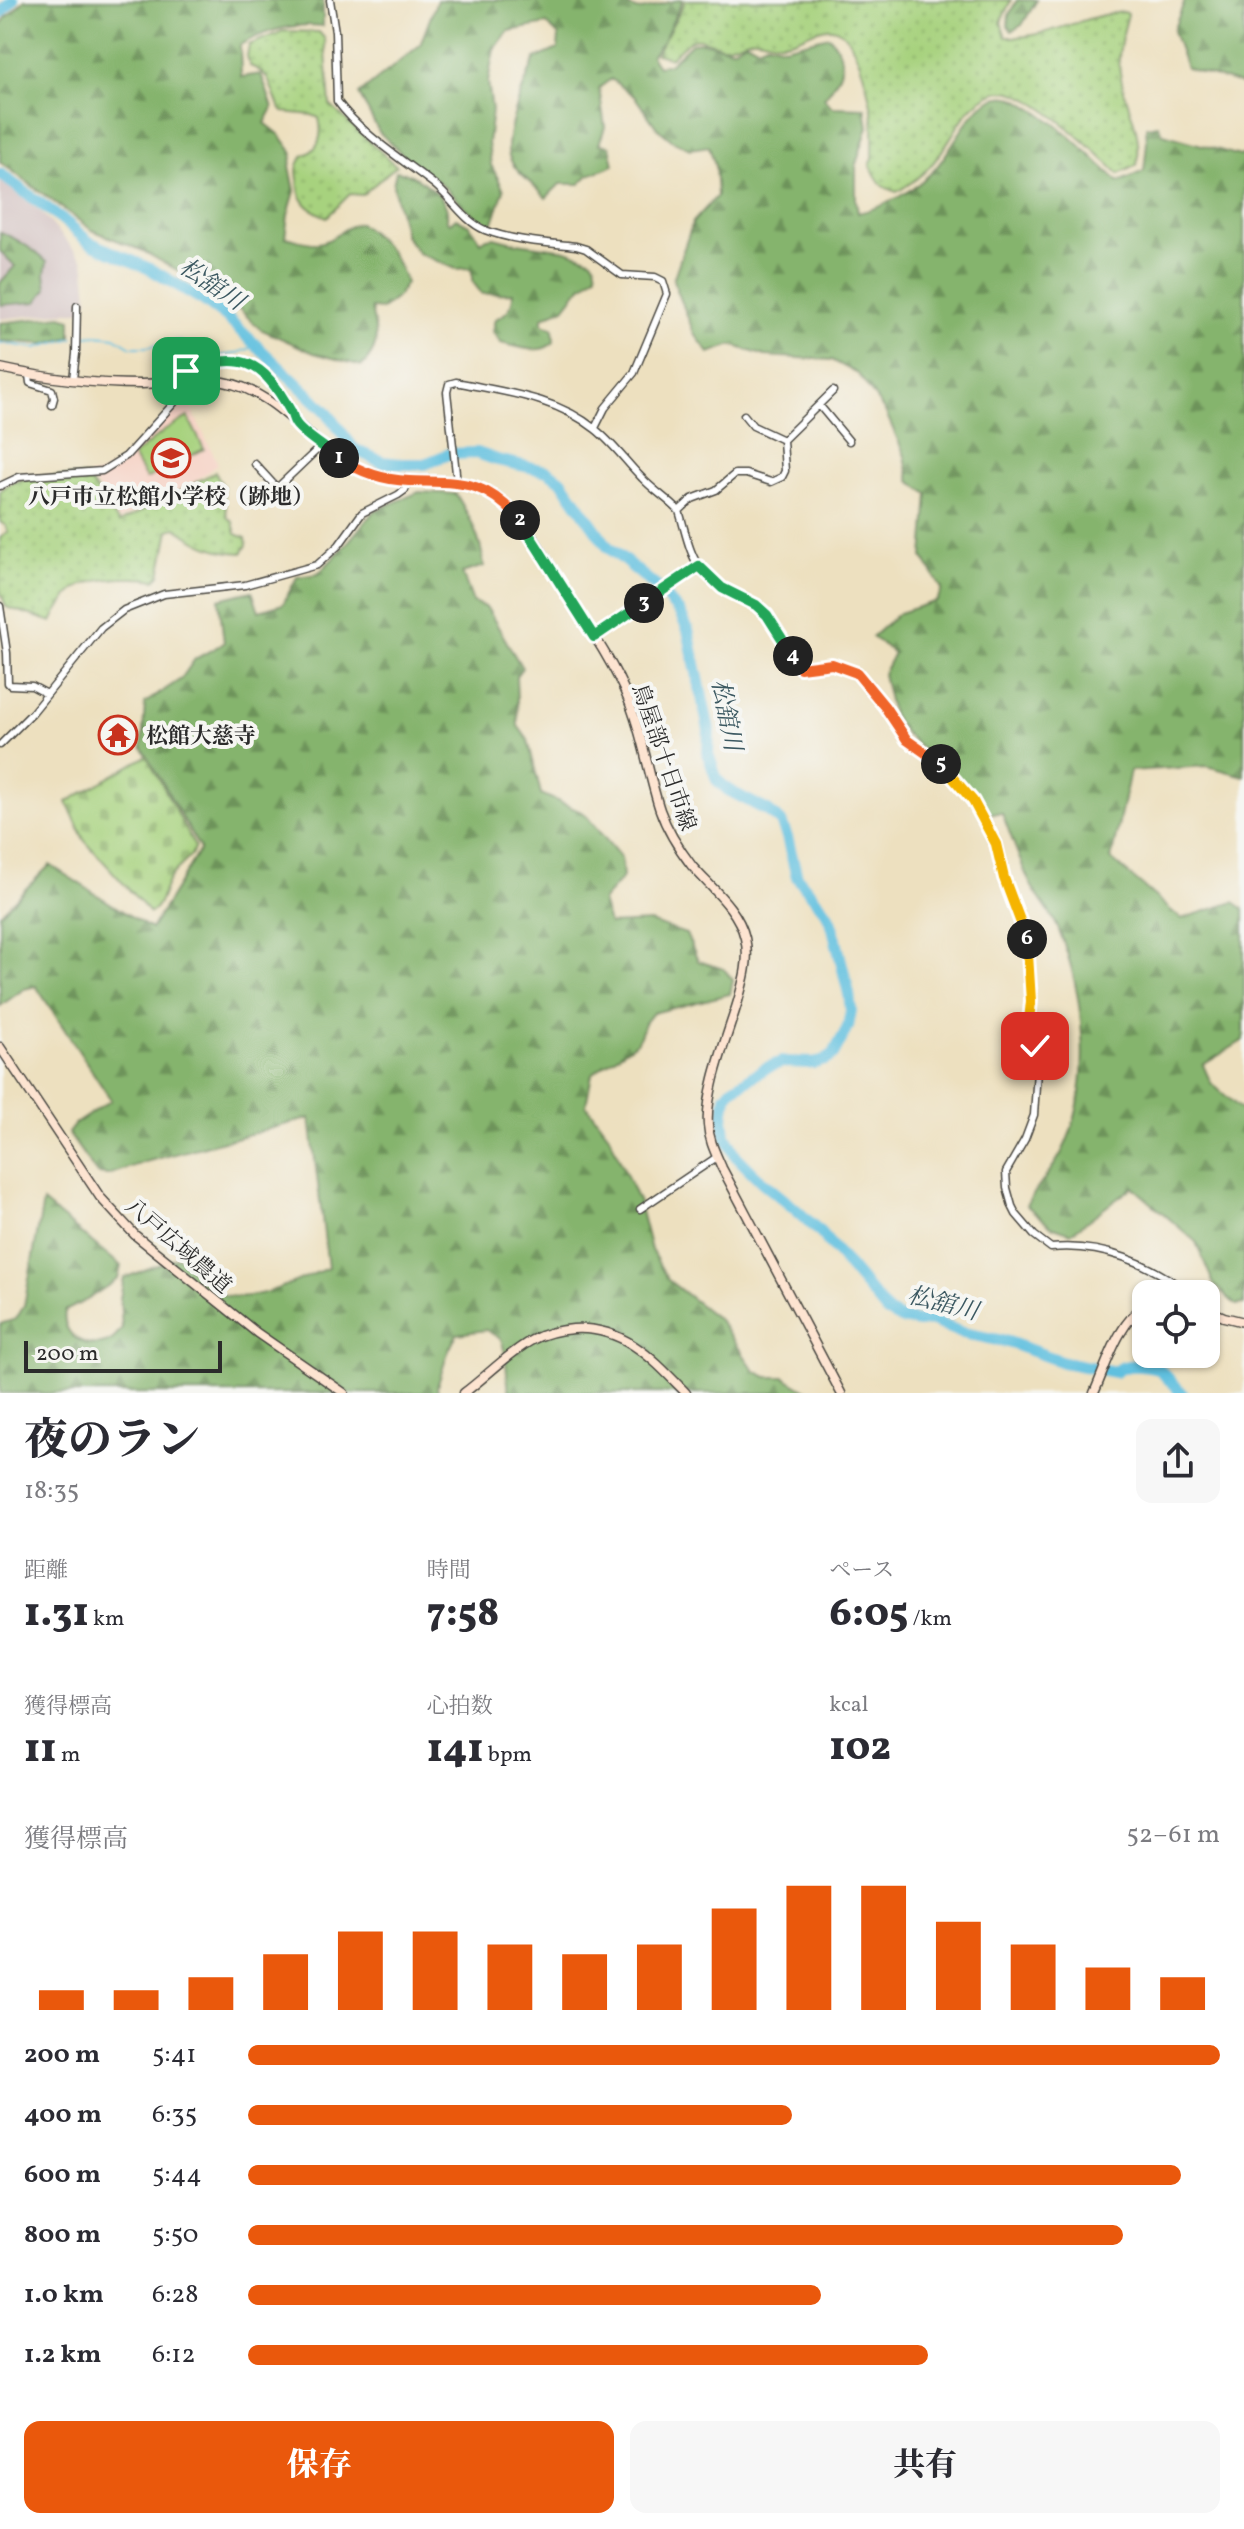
<!DOCTYPE html>
<html lang="ja">
<head>
<meta charset="utf-8">
<style>
	:root { --surface:#fff; --page:#f7f7f7; --text:#2b2b33; --muted:#7c7c81; --accent:#ea580c }
	body { margin:0; font-family:Vollkorn,"Noto Serif JP",serif; background:var(--page); color:var(--text); height:100vh; display:flex; flex-direction:column; font-size:30px; white-space:nowrap }
	* { box-sizing:border-box; margin:0 }
	p { font-size:26px; color:var(--muted) }
	.icon { flex:none; width:44px; height:44px; fill:none; stroke:currentColor; stroke-width:2; stroke-linecap:round; stroke-linejoin:round }
	.map { position:relative; height:1393px; overflow:hidden }
	.side { display:flex; flex-direction:column; background:var(--surface); flex:1 }
	.side>* { flex:none }
	.tools { position:absolute; left:1132px; top:1280px; display:grid; gap:16px }
	.tools a { display:grid; place-items:center; width:88px; height:88px; border-radius:16px; background:var(--surface); box-shadow:0 2px 6px #0004; font-size:40px }
	.scale { position:absolute; left:24px; bottom:20px; width:198px; box-sizing:border-box; padding-left:8px; border:4px solid #2b2b2b; border-top:0; font-size:22px; line-height:28px; white-space:nowrap; color:#2b2b2b; -webkit-text-stroke:6px #f6f6f2; paint-order:stroke }
	.pin { position:absolute; display:grid; place-items:center; width:68px; height:68px; color:#fff; margin:-34px; border-radius:16px; box-shadow:0 4px 12px #0006 }
	.km { position:absolute; width:40px; height:40px; margin:-20px; border-radius:50%; background:#222; color:#fff; font-size:22px; line-height:40px; text-align:center }
	.round { display:grid; place-items:center; flex:none; width:84px; height:84px; border-radius:16px; background:var(--page) }
	.head { display:flex; align-items:center; justify-content:space-between; height:136px; padding:0 24px }
	h1 { font-size:44px; font-weight:800; line-height:60px }
	.figures { display:grid; grid-template-columns:repeat(3,1fr); gap:12px; height:136px; padding:8px 24px }
	.figures div { display:grid; align-content:center }
	.figures b { font-size:40px; font-weight:800 }
	.figures small { font-size:22px; font-weight:400 }
	.figures p { font-size:22px }
	.chart { height:224px; padding:16px 24px }
	.chart p { display:flex; justify-content:space-between }
	.chart svg { width:100%; height:144px; margin-top:8px; stroke:var(--accent); stroke-width:6 }
	.action { display:flex; gap:16px; margin-top:auto; padding:16px 24px }
	.action a { flex:1; height:92px; border-radius:16px; background:var(--accent); color:#fff; font-size:32px; font-weight:800; line-height:92px; text-align:center }
	.action a+a { background:var(--page); color:var(--text) }
	ul { padding:0 24px; list-style:none; font-size:26px }
	li { display:grid; grid-template-columns:128px 96px 1fr; align-items:center; height:60px }
	li i { height:20px; border-radius:10px; background:var(--accent) }
	.map>svg:first-child { display:block }
	.built { fill:#f6d2c5 }
	.industrial { fill:#d1bfbf }
	.grass { fill:url(#grass-dots); stroke:#697e54; stroke-width:2 }
	.forest { fill:url(#forest-firs); stroke:#58704c; stroke-width:2 }
	.cemetery { fill:url(#cemetery-stones); stroke:#697e54; stroke-width:2 }
	.pitch { fill:#a7d27e; stroke:#697e54; stroke-width:2 }
	.lines { fill:none; stroke-linecap:round; stroke-linejoin:round }
	.stream { stroke:#61c0df; stroke-width:2 }
	.river { stroke:#61c0df; stroke-width:12 }
	.street-casing { stroke:#484641; stroke-width:9 }
	.secondary-casing { stroke:#484641; stroke-width:11 }
	.street { stroke:#fff; stroke-width:6 }
	.secondary { stroke:#fde4d1; stroke-width:8 }
	.split-1-casing { stroke:#fff; stroke-width:16 }
	.split-2-casing { stroke:#fff; stroke-width:16 }
	.split-3-casing { stroke:#fff; stroke-width:16 }
	.split-4-casing { stroke:#fff; stroke-width:16 }
	.split-5-casing { stroke:#fff; stroke-width:16 }
	.split-6-casing { stroke:#fff; stroke-width:16 }
	.split-7-casing { stroke:#fff; stroke-width:16 }
	.split-1 { stroke:#22a559; stroke-width:10 }
	.split-2 { stroke:#f0652b; stroke-width:10 }
	.split-3 { stroke:#22a559; stroke-width:10 }
	.split-4 { stroke:#22a559; stroke-width:10 }
	.split-5 { stroke:#f0652b; stroke-width:10 }
	.split-6 { stroke:#f5b400; stroke-width:10 }
	.split-7 { stroke:#f5b400; stroke-width:10 }
	.labels { text-anchor:middle; stroke-width:8; stroke-linejoin:round; paint-order:stroke }
	.poi-label { font-size:22px; font-weight:bold; fill:#2b2b2b; stroke:#f6f6f2 }
	.street-label { font-size:22px; fill:#2b2b2b; stroke:#f6f6f2 }
	.water-label { font-size:24px; font-style:italic; fill:#3b5861; stroke:#f6f6f2 }
</style>
</head>
<body>
<div class="map">
<svg width="1244" height="1393" viewBox="0 0 1244 1393">
	<defs>
		<pattern id="grass-dots" width="8" height="8" patternUnits="userSpaceOnUse" patternTransform="scale(2)"><rect width="8" height="8" fill="#a7d27e"/><path d="M2 2h.1M6 6h.1" fill="none" stroke="#90b46d" stroke-width="1.8" stroke-linecap="round"/></pattern>
		<pattern id="forest-firs" width="22" height="20" patternUnits="userSpaceOnUse" patternTransform="scale(2)"><rect width="22" height="20" fill="#85b46d"/><path d="M5 1l3.5 6h-7zM16 11l3.5 6h-7z" fill="#6d935a"/></pattern>
		<pattern id="cemetery-stones" width="16" height="16" patternUnits="userSpaceOnUse" patternTransform="scale(2)"><rect width="16" height="16" fill="#a7d27e"/><path d="M2 7V4a2 2 0 0 1 4 0v3zM10 15v-3a2 2 0 0 1 4 0v3z" fill="#90b46d"/></pattern>
	</defs>
	<rect width="100%" height="100%" fill="#f6f6f2"/>
	<filter id="ink" filterUnits="userSpaceOnUse"><feTurbulence type="fractalNoise" baseFrequency=".0125" numOctaves="2"/><feDisplacementMap in="SourceGraphic" scale="16" xChannelSelector="R" yChannelSelector="G"/><feConvolveMatrix kernelMatrix="1 2 1 2 8 2 1 2 1" color-interpolation-filters="sRGB"/></filter>
	<filter id="wash" filterUnits="userSpaceOnUse"><feTurbulence type="fractalNoise" baseFrequency=".006" numOctaves="4" result="noise"/><feDisplacementMap in="SourceGraphic" scale="32" xChannelSelector="R" yChannelSelector="G"/><feGaussianBlur stdDeviation="1.8" result="paint"/><feColorMatrix in="noise" values="0 0 0 0 0 0 0 0 0 0 0 0 0 0 0 0 0 1.4 0 .05"/><feComposite in="paint" operator="in"/></filter>
	<g filter="url(#wash)">
		<rect width="100%" height="100%" fill="#ede0bf"/>
		<!-- built -->
		<path class="built" d="M188 402 218 464 194 482 119 520 89 475 100 474 121 462 156 425Z"/>
		<!-- industrial -->
		<path class="industrial" d="M0 181 41 212 84 261 88 297 85 310 0 319Z"/>
		<!-- grass -->
		<path class="grass" d="M686 0H1011L1001 22 1006 37C1048 39 1082 15 1124 12L1128 14C1124 30 1118 48 1119 65 1122 102 1144 126 1137 165L1119 174C1096 152 1037 94 1006 91 989 90 970 107 962 120 938 156 936 168 897 192 881 188 877 180 870 165L873 159C873 143 874 125 872 110 868 89 856 27 829 28 811 28 798 44 776 42 768 41 761 37 753 38 743 39 733 47 723 46 714 46 704 37 694 39 686 41 677 52 670 58L656 54Z
			M283 31 319 32 325 39 330 105 396 166 362 195 350 194 327 217C309 210 298 201 298 180 297 173 296 167 300 161 304 154 303 156 309 153 322 145 322 131 319 118L312 115 283 112C269 95 276 75 250 66L247 56 249 45Z
			M215 472 223 486 227 517 233 522 236 534 246 538 247 545 242 553C215 552 198 544 176 528L169 530 160 575 155 580C144 577 134 578 122 578 84 580 69 586 52 622L6 607 0 590V538L8 532 6 526 0 522V491C20 472 60 477 86 476L119 523Z"/>
		<!-- forest -->
		<path class="forest" d="M25 0H323V26C293 23 265 31 240 45L241 77 261 74 273 108 265 123 280 135 293 153 290 166 295 191 288 215 285 237C295 239 308 244 318 243 333 242 343 226 359 223 385 242 395 253 406 283L398 296 382 309 371 308C376 335 382 345 362 366L314 353 260 329 229 299 141 250 92 230 0 162V27L5 19Z
			M437 0H621C643 22 655 0 683 0L663 41 651 56 658 66 669 64 692 43 702 42 732 49 746 41 757 47 767 43 784 47 829 36C850 59 842 76 824 98L832 107 865 108 868 127 856 164V201L858 213C885 207 913 191 933 171 955 150 975 86 1014 98 1021 100 1028 106 1035 110 1067 130 1091 157 1119 182L1144 171 1147 142 1146 127 1158 125 1163 134 1240 156 1244 154V776L1207 766 1130 771 1111 859 1181 919 1234 902 1244 909V1040L1203 1065 1211 1083 1244 1112V1304L1236 1305 1214 1285 1196 1242 1133 1187 1071 1233 1051 1226 1026 1205C1037 1188 1051 1172 1061 1154 1095 1089 1085 994 1058 928 1051 911 1037 898 1029 881 1019 859 1011 836 1002 813H983L969 794 904 732 892 714 883 674 894 653 872 637 899 613 937 601 942 589 923 557 928 494 910 481 905 456 886 413 858 374 832 360 765 356 732 345 709 353 694 333 673 280 693 222 717 196 715 166 709 146 690 149 673 141 657 128 635 97 611 79 599 88 605 127 599 144 610 146 614 165 589 175 580 184H560L546 198C535 184 515 174 509 156 503 135 526 80 535 59L558 49 559 36 547 24 509 31 494 49 488 82 492 110 488 143 491 165 504 190 493 222 487 225 473 215 440 183 407 159 379 132 359 94 420 45Z
			M1017 0H1037L1022 25 1012 31 1008 26 1009 15Z
			M1185 0H1244V85L1186 68 1173 31Z
			M396 171C412 172 441 191 446 207 448 211 447 216 447 221L450 223 456 218 469 225 481 242 487 238 494 237 517 243 566 250 591 259 595 263 597 274 579 289 564 308 543 317V324L553 328 554 342C540 356 519 347 501 343L492 331 495 319C508 314 513 306 513 293L482 294 472 281V271L468 268 456 269 418 253 405 235 393 185Z
			M0 232C18 239 33 249 47 262L45 274 47 289 37 302 0 305V283L15 266 0 251Z
			M61 316 71 319V337L45 344 0 341V323Z
			M419 492 456 494C470 517 481 539 484 566L462 573 473 602 487 608 522 668 516 676 518 726 528 740 541 794 584 813 621 858 623 877 602 901 609 924 650 922 686 934 698 961 724 969 733 980 730 994 653 1013 645 1023 638 1041 592 1074 586 1105 609 1135 639 1203 651 1250 668 1280 719 1320 755 1371 767 1377H784L811 1393H509L505 1353 501 1339 486 1330 457 1334 448 1352 437 1387 438 1393H0V1324L16 1319 24 1306 43 1202 121 1266 118 1279 85 1301 65 1311C60 1339 94 1353 113 1339 117 1336 119 1332 122 1329L120 1298 124 1278 178 1257C190 1268 202 1284 215 1291 246 1309 297 1280 328 1268L310 1118 145 1162 108 1175 97 1174 68 1133 75 1124 111 1100 36 986 24 989 0 1006V914L50 865 151 929 200 849 142 747 145 703 181 679 195 659 224 643 219 599 252 591 259 611 283 604 297 577 318 574 344 547 374 511Z"/>
		<!-- cemetery -->
		<path class="cemetery" d="M147 756 195 847C189 863 178 865 170 878 162 890 162 905 150 913L84 840 67 802Z"/>
		<!-- pitch -->
		<path class="pitch" d="M188 417 204 449 146 479 133 456 164 431Z"/>
		<g class="lines">
			<!-- stream -->
			<path class="stream" d="M79 337 96 335 115 337 131 347H147L179 341 209 357 235 354 251 348 254 343
				M0 343 36 348 73 338"/>
			<!-- river -->
			<path class="river" d="M0 13 13 0
				M0 174 62 219 89 242 150 269 203 300 226 317 325 410 354 449 382 462 401 464H425L449 454 477 453 497 460 547 471 561 480 608 547 658 588 680 613 688 630 709 730 708 754 717 780 728 790 768 811 781 822 787 837 797 877 827 913 833 928 849 994 851 1010 848 1027 833 1055 825 1060 814 1063 782 1062 766 1068 731 1090 726 1096 723 1119 725 1135 736 1156 761 1181 794 1208 819 1231 887 1312 901 1319 919 1322 929 1320 963 1333 1008 1342 1063 1362 1115 1372C1125 1362 1146 1366 1159 1369L1182 1393"/>
		</g>
	</g>
	<g filter="url(#ink)">
		<g class="lines">
			<defs>
				<path id="street" d="M330 0 335 32 337 101C361 134 403 160 435 185 452 199 464 221 485 230 513 241 547 243 576 246L586 249 622 275 655 277 663 281 667 294 634 373 605 408 595 428
					M29 375 30 383 52 390 54 398 52 405
					M73 379 76 354 77 306
					M819 405 849 441
					M744 415 753 426 783 440
					M255 464 277 488 322 445
					M457 482 447 392 449 384 456 382C503 392 556 397 595 429 613 443 626 462 642 478 653 490 668 499 679 511 685 529 689 555 701 569 717 588 739 593 758 607 778 621 788 647 800 668L832 664 857 673 885 707 907 740 934 758 961 785 983 817 996 844 1004 878 1027 941 1031 1001 1029 1021 1038 1056 1034 1115 1025 1139 1006 1172 1007 1188 1012 1206 1016 1214 1034 1235 1051 1248C1100 1243 1152 1263 1189 1294
					M0 486 19 477 102 471 126 456 174 403 178 397 180 374C222 352 250 351 278 392 283 401 290 409 294 419
					M679 511 692 499 716 490 735 474H746L771 482 782 477 785 471 783 440 833 391
					M0 606 7 653 8 683 10 685 32 686 47 694
					M594 637 699 566
					M0 745 32 713 101 628 124 610 164 594 245 585 317 565 339 545 362 513 398 495 405 490 408 481
					M640 1209 717 1157"/>
				<path id="secondary" d="M0 368C45 378 94 384 141 384 168 384 197 378 224 382 276 391 308 442 352 466 397 491 446 469 489 493 525 512 549 565 570 599 591 631 614 664 628 699 643 735 648 774 660 810 667 830 679 849 692 866 711 888 738 908 745 938 750 959 744 980 738 1001 728 1035 705 1091 708 1125 709 1141 716 1154 722 1168L841 1393
					M0 1047 100 1197 135 1235 257 1333 344 1393
					M1206 1309 1224 1317 1244 1322
					M464 1393C487 1376 507 1354 532 1340 545 1333 559 1330 573 1329 624 1326 653 1359 686 1393
					M1094 1393C1107 1364 1118 1322 1146 1305"/>
			</defs>
			<!-- street casing -->
			<use href="#street" class="street-casing"/>
			<!-- secondary casing -->
			<use href="#secondary" class="secondary-casing"/>
			<!-- street -->
			<use href="#street" class="street"/>
			<!-- secondary -->
			<use href="#secondary" class="secondary"/>
		</g>
	</g>
	<g class="lines" filter="url(#ink)">
		<defs>
			<path id="split-1" d="M186 371C242 351 262 359 291 412 293 416 293 420 296 424 304 435 327 449 339 458"/>
			<path id="split-2" d="M339 458C360 472 384 480 409 481 460 483 484 478 520 520"/>
			<path id="split-3" d="M520 520 594 637 644 603"/>
			<path id="split-4" d="M644 603 699 566 722 588 756 605 767 615 793 656"/>
			<path id="split-5" d="M793 656 800 668 832 664 857 673 885 707 907 740 941 764"/>
			<path id="split-6" d="M941 764 973 801 996 844 1004 878 1027 939"/>
			<path id="split-7" d="M1027 939 1031 1001 1029 1021 1035 1046"/>
		</defs>
		<!-- split-1 casing -->
		<use href="#split-1" class="split-1-casing"/>
		<!-- split-2 casing -->
		<use href="#split-2" class="split-2-casing"/>
		<!-- split-3 casing -->
		<use href="#split-3" class="split-3-casing"/>
		<!-- split-4 casing -->
		<use href="#split-4" class="split-4-casing"/>
		<!-- split-5 casing -->
		<use href="#split-5" class="split-5-casing"/>
		<!-- split-6 casing -->
		<use href="#split-6" class="split-6-casing"/>
		<!-- split-7 casing -->
		<use href="#split-7" class="split-7-casing"/>
		<!-- split-1 -->
		<use href="#split-1" class="split-1"/>
		<!-- split-2 -->
		<use href="#split-2" class="split-2"/>
		<!-- split-3 -->
		<use href="#split-3" class="split-3"/>
		<!-- split-4 -->
		<use href="#split-4" class="split-4"/>
		<!-- split-5 -->
		<use href="#split-5" class="split-5"/>
		<!-- split-6 -->
		<use href="#split-6" class="split-6"/>
		<!-- split-7 -->
		<use href="#split-7" class="split-7"/>
	</g>
	<!-- icons -->
	<defs>
		<symbol id="school-ring" viewBox="-11 -11 22 22"><circle r="9.5" fill="#f6f6f2" stroke="#c8321e" stroke-width="1.5"/><path d="M0-5L7-2L0 1L-7-2ZM-4 1L0 2.5L4 1V4Q0 6-4 4Z" fill="#c8321e"/></symbol>
		<symbol id="temple-ring" viewBox="-11 -11 22 22"><circle r="9.5" fill="#f6f6f2" stroke="#c8321e" stroke-width="1.5"/><path d="M0-6L5-2H3V0L6.5 2.5H4V6H1.5V3h-3V6H-4V2.5H-6.5L-3 0V-2H-5Z" fill="#c8321e"/></symbol>
	</defs>
	<g fill-rule="evenodd">
		<use href="#school-ring" x="149" y="436" width="44" height="44"/>
		<use href="#temple-ring" x="96" y="713" width="44" height="44"/>
	</g>
	<g class="labels">
		<!-- poi labels -->
		<g class="poi-label">
			<text x="171" y="504">八戸市立松館小学校（跡地）</text>
			<text x="146" y="743" text-anchor="start">松館大慈寺</text>
		</g>
		<!-- street labels -->
		<g class="street-label">
			<text transform="translate(665 757) rotate(71)" y="8">鳥屋部十日市線</text>
			<text transform="translate(179 1245) rotate(41)" y="8">八戸広域農道</text>
		</g>
		<!-- water labels -->
		<g class="water-label">
			<text transform="translate(212 284) rotate(34)" y="8">松舘川</text>
			<text transform="translate(727 715) rotate(79)" y="8">松舘川</text>
			<text transform="translate(943 1303) rotate(14)" y="8">松舘川</text>
		</g>
	</g>
</svg>
<div class="tools">
<a><svg class="icon" aria-label="locate" viewBox="0 0 24 24"><circle cx="12" cy="12" r="6"/><path d="M12 2v4M12 18v4M2 12h4M18 12h4"/></svg></a>
</div>
<div class="scale">200 m</div>
<div class="pin" style="left:186px;top:371px;background:#1e9e55"><svg class="icon" aria-label="arrive" viewBox="0 0 24 24"><path d="M6 21V4h12l-3 4 3 4H6"/></svg></div>
<div class="pin" style="left:1035px;top:1046px;background:#d93025"><svg class="icon" aria-label="check" viewBox="0 0 24 24"><path d="M5 12l5 5 9-10"/></svg></div>
<b class="km" style="left:339px;top:458px">1</b>
<b class="km" style="left:520px;top:520px">2</b>
<b class="km" style="left:644px;top:603px">3</b>
<b class="km" style="left:793px;top:656px">4</b>
<b class="km" style="left:941px;top:764px">5</b>
<b class="km" style="left:1027px;top:939px">6</b>
</div>
<section class="side">
<div class="head"><div><h1>夜のラン</h1><p>18:35</p></div><a class="round"><svg class="icon" aria-label="share" viewBox="0 0 24 24"><path d="M12 15V3M7 8l5-5 5 5M5 13v7h14v-7"/></svg></a></div>
<div class="figures">
<div><p>距離</p><b>1.31<small> km</small></b></div>
<div><p>時間</p><b>7:58</b></div>
<div><p>ペース</p><b>6:05<small> /km</small></b></div>
</div>
<div class="figures">
<div><p>獲得標高</p><b>11<small> m</small></b></div>
<div><p>心拍数</p><b>141<small> bpm</small></b></div>
<div><p>kcal</p><b>102</b></div>
</div>
<div class="chart"><p><span>獲得標高</span>52–61 m</p>
<svg viewBox="0 0 160 44" preserveAspectRatio="none"><path d="M5 44V38M15 44V38M25 44V34M35 44V27M45 44V20M55 44V20M65 44V24M75 44V27M85 44V24M95 44V13M105 44V6M115 44V6M125 44V17M135 44V24M145 44V31M155 44V34"/></svg>
</div>
<ul>
<li><b>200 m</b>5:41<i style="width:100%"></i></li>
<li><b>400 m</b>6:35<i style="width:56%"></i></li>
<li><b>600 m</b>5:44<i style="width:96%"></i></li>
<li><b>800 m</b>5:50<i style="width:90%"></i></li>
<li><b>1.0 km</b>6:28<i style="width:59%"></i></li>
<li><b>1.2 km</b>6:12<i style="width:70%"></i></li>
</ul>
<div class="action"><a>保存</a><a>共有</a></div>
</section>
</body>
</html>
